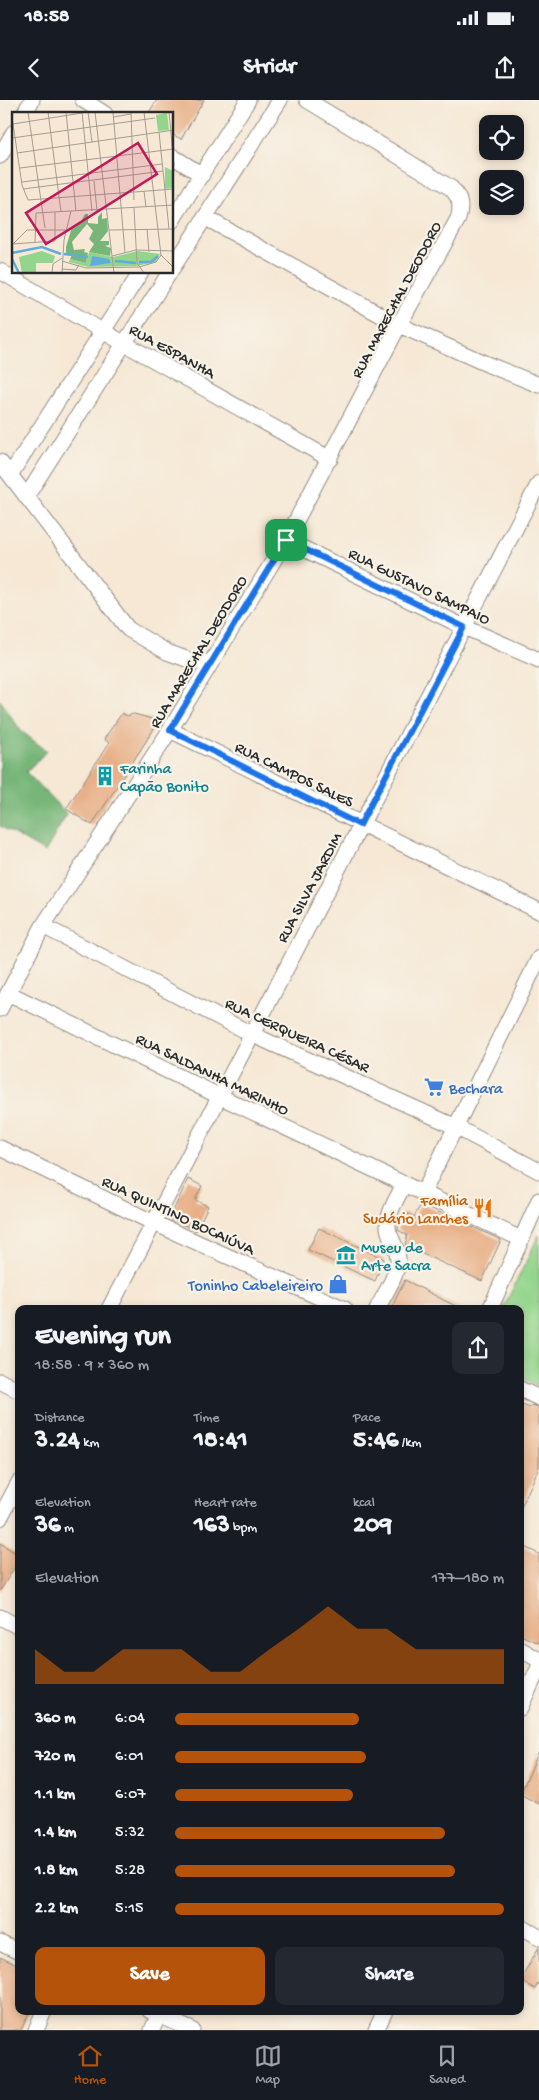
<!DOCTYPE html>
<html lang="en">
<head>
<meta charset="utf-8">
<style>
	:root { --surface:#171b24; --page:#242831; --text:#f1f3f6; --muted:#9ea1a6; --line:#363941; --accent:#b45309 }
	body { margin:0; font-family:"Gochi Hand",sans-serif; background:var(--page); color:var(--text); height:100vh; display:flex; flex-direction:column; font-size:19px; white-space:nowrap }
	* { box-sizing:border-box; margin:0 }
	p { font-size:16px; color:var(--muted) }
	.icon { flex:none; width:28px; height:28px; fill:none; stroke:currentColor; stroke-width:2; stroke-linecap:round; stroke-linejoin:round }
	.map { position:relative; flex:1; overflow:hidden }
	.details { position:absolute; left:15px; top:1205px; width:509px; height:710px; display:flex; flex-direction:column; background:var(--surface); border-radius:10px; box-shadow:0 2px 8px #0003 }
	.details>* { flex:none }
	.fabs { position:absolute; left:479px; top:15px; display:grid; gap:10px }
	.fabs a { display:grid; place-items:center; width:45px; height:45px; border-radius:10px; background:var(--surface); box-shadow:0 2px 8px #0003; font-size:25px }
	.pin { position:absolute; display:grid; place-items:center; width:42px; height:42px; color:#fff; margin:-21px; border-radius:10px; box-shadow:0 2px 8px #0006 }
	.round { display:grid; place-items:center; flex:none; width:52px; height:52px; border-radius:10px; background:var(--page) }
	.head { display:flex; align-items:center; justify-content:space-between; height:85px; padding:0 20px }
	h1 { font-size:28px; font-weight:700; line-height:38px }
	.stats { display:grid; grid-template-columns:repeat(3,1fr); gap:8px; height:85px; padding:5px 20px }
	.stats div { display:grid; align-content:center }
	.stats b { font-size:25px; font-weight:700 }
	.stats small { font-size:14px; font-weight:400 }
	.stats p { font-size:14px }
	.chart { height:140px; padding:10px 20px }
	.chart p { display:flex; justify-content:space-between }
	.chart svg { width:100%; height:90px; margin-top:5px; fill:var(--accent); opacity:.7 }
	.primary-button { display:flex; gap:10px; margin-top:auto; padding:10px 20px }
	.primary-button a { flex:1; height:58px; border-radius:10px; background:var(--accent); color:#fff; font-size:20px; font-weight:700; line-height:58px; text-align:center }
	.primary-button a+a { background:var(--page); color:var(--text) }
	ul { padding:0 20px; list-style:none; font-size:16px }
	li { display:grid; grid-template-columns:80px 60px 1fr; align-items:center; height:38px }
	li i { height:12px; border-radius:6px; background:var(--accent) }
	.status { display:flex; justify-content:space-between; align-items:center; height:35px; padding:0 25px; background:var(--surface); direction:ltr }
	.status svg { height:14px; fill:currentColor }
	header { display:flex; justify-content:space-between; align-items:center; height:65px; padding:0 20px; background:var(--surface); font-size:22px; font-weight:700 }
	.dock { display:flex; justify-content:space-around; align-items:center; height:70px; border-top:1px solid var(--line); background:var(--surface); font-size:14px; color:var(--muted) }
	.dock a { display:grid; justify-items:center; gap:2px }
	.dock .active { color:var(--accent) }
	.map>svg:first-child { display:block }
	.green { fill:#94d58d; stroke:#60805c }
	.forest { fill:#77b678; stroke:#517052 }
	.building { fill:#e8b088 }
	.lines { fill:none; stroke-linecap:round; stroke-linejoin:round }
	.street-casing { stroke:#908a80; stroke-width:17 }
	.street { stroke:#fff; stroke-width:15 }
	.route-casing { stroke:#fff; stroke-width:10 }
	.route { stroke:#1a73e8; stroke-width:6 }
	.labels { text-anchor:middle; stroke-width:4.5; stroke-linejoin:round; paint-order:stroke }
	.street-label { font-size:16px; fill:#2b2b2b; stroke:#f7f3e8 }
	.culture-label { font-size:16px; fill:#0d838f; stroke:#f7f3e8; text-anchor:start }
	.shop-label { font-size:16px; fill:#366cbe; stroke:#f7f3e8; text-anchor:start }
	.food-label { font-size:16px; fill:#c56008; stroke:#f7f3e8; text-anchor:end }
	.inset-river { fill:none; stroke:#61adda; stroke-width:2.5 }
	.inset-road { fill:none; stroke:#a59c91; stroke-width:1 }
	.view { fill:#c2185b; fill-opacity:0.15; stroke:#c2185b; stroke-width:2.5 }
	.inset-edge { fill:none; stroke:#2b2b2b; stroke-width:2.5 }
</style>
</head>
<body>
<div class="status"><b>18:58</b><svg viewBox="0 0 49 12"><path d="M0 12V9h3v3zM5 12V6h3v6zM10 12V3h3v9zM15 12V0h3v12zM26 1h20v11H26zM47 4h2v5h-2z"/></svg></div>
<header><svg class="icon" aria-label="back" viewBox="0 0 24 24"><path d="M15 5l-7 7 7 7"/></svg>Stridr<svg class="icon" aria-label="share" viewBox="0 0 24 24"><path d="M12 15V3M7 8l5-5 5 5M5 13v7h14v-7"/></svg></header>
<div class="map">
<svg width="539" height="1930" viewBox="0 0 539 1930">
	<rect width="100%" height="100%" fill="#f7f3e8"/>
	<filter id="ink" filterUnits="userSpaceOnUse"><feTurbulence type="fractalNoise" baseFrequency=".02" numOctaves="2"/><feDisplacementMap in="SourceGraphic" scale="10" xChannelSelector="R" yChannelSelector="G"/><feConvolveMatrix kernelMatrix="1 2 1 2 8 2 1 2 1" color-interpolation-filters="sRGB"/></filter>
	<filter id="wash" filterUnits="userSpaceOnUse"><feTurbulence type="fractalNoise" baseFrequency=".0096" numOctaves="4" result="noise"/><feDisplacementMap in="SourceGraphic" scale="20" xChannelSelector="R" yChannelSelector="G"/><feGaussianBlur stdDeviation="1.12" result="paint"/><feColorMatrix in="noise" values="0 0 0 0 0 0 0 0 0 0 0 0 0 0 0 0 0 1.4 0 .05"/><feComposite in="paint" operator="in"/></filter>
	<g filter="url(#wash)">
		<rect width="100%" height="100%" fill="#f6e8d5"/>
		<!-- green -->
		<path class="green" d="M539 1135V1286L520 1277V1209H503Z"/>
		<!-- forest -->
		<path class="forest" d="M0 600 21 631 47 651 26 672 67 714 45 752 0 726Z"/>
		<g id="blocks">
			<!-- building -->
			<path class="building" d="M157 0H204L181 39 172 34V14H148Z
				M122 613 127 616 134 614 159 621 92 725 66 709 109 643 104 639Z
				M188 1079 202 1086 195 1100 208 1106 196 1131 170 1118Z
				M421 1104 501 1140 482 1181 405 1146 407 1135 398 1130 399 1116 405 1113 414 1117Z
				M319 1128 384 1159 375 1181 308 1150Z
				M405 1180 461 1209H391Z
				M520 1304 530 1308 532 1305 539 1307V1367L520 1410Z
				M0 1443 19 1455V1460L0 1491Z
				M520 1445 539 1454V1543L520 1535Z
				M539 1652V1704L520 1694Z
				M539 1847V1881L535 1889 520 1880Z
				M0 1857 19 1866V1911H30L21 1930H0Z"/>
		</g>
	</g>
	<g filter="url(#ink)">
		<use href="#blocks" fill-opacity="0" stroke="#908a80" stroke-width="1"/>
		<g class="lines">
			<defs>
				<path id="street" d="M83 0 105 14
					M24 14 32 0
					M0 56 14 32
					M172 56 202 75
					M206 118 399 225 489 265 539 285
					M172 121 248 0
					M172 169 280 0
					M0 171 104 232 330 359
					M0 362 128 529 167 552 189 560 211 563
					M10 375 141 172
					M26 397 170 172
					M286 440 464 527 539 560
					M170 630 539 811
					M43 826 251 934 454 1026 539 1071
					M8 893 219 996 404 1084
					M0 909 43 826 170 630 286 440 399 225 458 119C462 105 460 98 451 88L307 0
					M0 1048 154 1123 345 1209
					M423 1093 521 1139
					M109 1209 539 383
					M377 1209C384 1195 396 1178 398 1162 399 1150 392 1142 389 1132 384 1117 398 1097 404 1084L423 1093 539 858
					M490 1209 539 1100
					M0 1281 19 1291
					M520 1289 539 1298
					M0 1418 19 1382
					M0 1517 19 1527
					M520 1549 539 1560
					M520 1608 539 1567
					M520 1826 539 1837
					M0 1843 19 1852
					M150 1911 192 1930
					M36 1930 44 1911
					M152 1930 160 1911
					M376 1930 385 1911"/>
			</defs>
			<!-- street casing -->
			<use href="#street" class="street-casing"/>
			<!-- street -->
			<use href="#street" class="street"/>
		</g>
	</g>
	<g class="lines" filter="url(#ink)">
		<defs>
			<path id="route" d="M286 440 464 527 360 725 170 630Z"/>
		</defs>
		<!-- route casing -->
		<use href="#route" class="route-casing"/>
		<!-- route -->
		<use href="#route" class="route"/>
	</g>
	<!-- icons -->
	<defs>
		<symbol id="building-bare" viewBox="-9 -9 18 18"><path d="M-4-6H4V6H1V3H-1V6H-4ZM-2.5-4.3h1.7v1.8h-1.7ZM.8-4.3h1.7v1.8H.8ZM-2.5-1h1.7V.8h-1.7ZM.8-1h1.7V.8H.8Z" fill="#0f9aa8" stroke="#f7f3e8" stroke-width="2.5" paint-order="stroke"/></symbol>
		<symbol id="supermarket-bare" viewBox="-9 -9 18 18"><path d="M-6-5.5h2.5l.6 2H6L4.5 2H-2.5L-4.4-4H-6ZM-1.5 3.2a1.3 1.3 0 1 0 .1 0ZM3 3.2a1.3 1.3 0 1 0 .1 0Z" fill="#3f7fe0" stroke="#f7f3e8" stroke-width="2.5" paint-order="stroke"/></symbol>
		<symbol id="restaurant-bare" viewBox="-9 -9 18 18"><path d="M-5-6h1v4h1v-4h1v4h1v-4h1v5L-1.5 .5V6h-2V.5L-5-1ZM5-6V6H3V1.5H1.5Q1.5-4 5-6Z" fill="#e8710a" stroke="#f7f3e8" stroke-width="2.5" paint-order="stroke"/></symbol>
		<symbol id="museum-bare" viewBox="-9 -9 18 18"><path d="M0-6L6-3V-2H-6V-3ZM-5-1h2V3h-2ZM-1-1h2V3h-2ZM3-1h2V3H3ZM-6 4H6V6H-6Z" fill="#0f9aa8" stroke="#f7f3e8" stroke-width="2.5" paint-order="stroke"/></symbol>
		<symbol id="shop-bare" viewBox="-9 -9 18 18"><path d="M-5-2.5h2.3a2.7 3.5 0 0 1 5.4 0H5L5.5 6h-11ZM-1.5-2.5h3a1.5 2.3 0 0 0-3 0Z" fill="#3f7fe0" stroke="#f7f3e8" stroke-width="2.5" paint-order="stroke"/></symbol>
	</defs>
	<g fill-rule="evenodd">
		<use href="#building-bare" x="91" y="662" width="28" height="28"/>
		<use href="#supermarket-bare" x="420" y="973" width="28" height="28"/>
		<use href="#restaurant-bare" x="469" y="1094" width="28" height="28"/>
		<use href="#museum-bare" x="332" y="1141" width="28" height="28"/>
		<use href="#shop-bare" x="324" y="1170" width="28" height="28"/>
	</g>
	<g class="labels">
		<!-- street labels -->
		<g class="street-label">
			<text transform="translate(395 199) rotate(-62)" y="6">RUA MARECHAL DEODORO</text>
			<text transform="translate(173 250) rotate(29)" y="6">RUA ESPANHA</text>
			<text transform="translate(420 485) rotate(26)" y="6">RUA GUSTAVO SAMPAIO</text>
			<text transform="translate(197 551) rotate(-59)" y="6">RUA MARECHAL DEODORO</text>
			<text transform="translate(295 673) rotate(26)" y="6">RUA CAMPOS SALES</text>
			<text transform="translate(308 787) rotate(-62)" y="6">RUA SILVA JARDIM</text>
			<text transform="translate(298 934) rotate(25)" y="6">RUA CERQUEIRA CÉSAR</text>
			<text transform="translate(213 973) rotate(26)" y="6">RUA SALDANHA MARINHO</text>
			<text transform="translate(179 1114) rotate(25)" y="6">RUA QUINTINO BOCAIÚVA</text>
		</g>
		<!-- culture labels -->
		<g class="culture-label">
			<text x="120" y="673">Farinha<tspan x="120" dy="18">Capão Bonito</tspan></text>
			<text x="361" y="1152">Museu de<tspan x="361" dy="18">Arte Sacra</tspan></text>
		</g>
		<!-- shop labels -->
		<g class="shop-label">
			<text x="449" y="993">Bechara</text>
			<text x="323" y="1190" text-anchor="end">Toninho Cabeleireiro</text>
		</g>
		<!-- food labels -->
		<g class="food-label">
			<text x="468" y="1105">Família<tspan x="468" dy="18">Sudário Lanches</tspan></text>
		</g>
	</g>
	<!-- overview -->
	<g transform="translate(12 12)">
		<rect width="161" height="161" fill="#f6e8d5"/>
		<path d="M155 1 157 18 146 19 144 3ZM153 55 161 59V76L153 77ZM30 139 43 144 41 151H24V161H10L7 145ZM126 139 148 142 144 150 124 154 76 155 57 150 58 147 74 151 77 140 101 145Z" fill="#94d58d"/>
		<path d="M90 100V107L95 106 96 119 88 129H97V133L93 134 99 136 98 144 77 140 82 132 77 127 81 119 75 112 60 130 62 138 73 137 72 140 76 141 74 151 58 147 60 143H54V135L60 115 68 111 73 102H76V111L86 112V105Z" fill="#77b678"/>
		<path d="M80 144 97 147 99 151 78 154Z" fill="#61adda"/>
		<path class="inset-river" d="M0 141 30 135 49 142M52 142 76 145M0 147 7 161M103 149 124 151M127 150H139L146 144"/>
		<path class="inset-road" d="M16 0 33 116M36 0 49 100M54 0 64 99M70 0 80 99M76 0 80 30M83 0 102 161M101 0 113 141M119 0 122 88M132 0 149 143 162 156M157 0 162 54M0 5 10 73 16 88 162 77M101 5 119 2M1 12 76 0M147 20 157 117M0 26 143 6M5 41 162 18M8 56 162 37M82 69 85 99M10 70 150 52M11 77 151 59M132 79 134 95M122 96 125 151 132 161M135 117 137 140M97 118 162 117M23 130 24 101 162 93M2 131 15 118H55M0 132 43 129V100M100 144 124 138 162 139M50 149 74 156 127 155 144 150 149 143M50 157 64 158 67 153M40 161 41 152 50 146M50 161 52 128 59 99"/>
		<path class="view" d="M126 31 145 62 34 132 14 101Z"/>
		<rect width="161" height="161" class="inset-edge"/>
	</g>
</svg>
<div class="fabs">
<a><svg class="icon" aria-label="locate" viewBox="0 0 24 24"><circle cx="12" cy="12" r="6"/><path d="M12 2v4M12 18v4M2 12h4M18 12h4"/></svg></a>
<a><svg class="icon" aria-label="layers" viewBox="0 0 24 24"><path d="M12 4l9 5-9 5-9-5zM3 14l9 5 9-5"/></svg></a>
</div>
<div class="pin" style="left:286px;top:440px;background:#1e9e55"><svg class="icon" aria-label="arrive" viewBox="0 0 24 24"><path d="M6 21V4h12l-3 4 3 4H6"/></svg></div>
<section class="details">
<div class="head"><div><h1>Evening run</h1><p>18:58 · 9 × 360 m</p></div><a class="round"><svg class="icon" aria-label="share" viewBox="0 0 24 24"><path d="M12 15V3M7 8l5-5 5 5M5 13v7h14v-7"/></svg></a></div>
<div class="stats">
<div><p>Distance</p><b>3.24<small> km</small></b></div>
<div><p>Time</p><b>18:41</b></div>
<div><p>Pace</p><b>5:46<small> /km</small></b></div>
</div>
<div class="stats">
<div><p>Elevation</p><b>36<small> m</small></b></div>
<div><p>Heart rate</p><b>163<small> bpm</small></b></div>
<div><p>kcal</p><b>209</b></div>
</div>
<div class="chart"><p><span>Elevation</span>177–180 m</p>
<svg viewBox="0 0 160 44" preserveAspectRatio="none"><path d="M0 44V27L10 38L20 38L30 27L40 27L50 27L60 38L70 38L80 27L90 17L100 6L110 17L120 17L130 27L140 27L150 27L160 27V44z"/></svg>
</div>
<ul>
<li><b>360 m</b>6:04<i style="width:56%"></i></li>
<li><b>720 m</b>6:01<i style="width:58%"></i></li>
<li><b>1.1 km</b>6:07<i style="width:54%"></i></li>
<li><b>1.4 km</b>5:32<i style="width:82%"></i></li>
<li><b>1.8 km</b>5:28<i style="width:85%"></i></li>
<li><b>2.2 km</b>5:15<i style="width:100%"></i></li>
</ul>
<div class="primary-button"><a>Save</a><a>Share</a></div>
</section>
</div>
<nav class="dock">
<a class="active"><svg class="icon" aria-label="home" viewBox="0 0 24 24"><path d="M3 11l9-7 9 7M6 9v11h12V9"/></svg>Home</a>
<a><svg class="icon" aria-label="map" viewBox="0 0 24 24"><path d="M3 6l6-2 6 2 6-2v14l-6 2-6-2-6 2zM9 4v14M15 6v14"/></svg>Map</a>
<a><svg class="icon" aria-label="saved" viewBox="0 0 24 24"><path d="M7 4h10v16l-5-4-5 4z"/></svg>Saved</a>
</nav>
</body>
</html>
